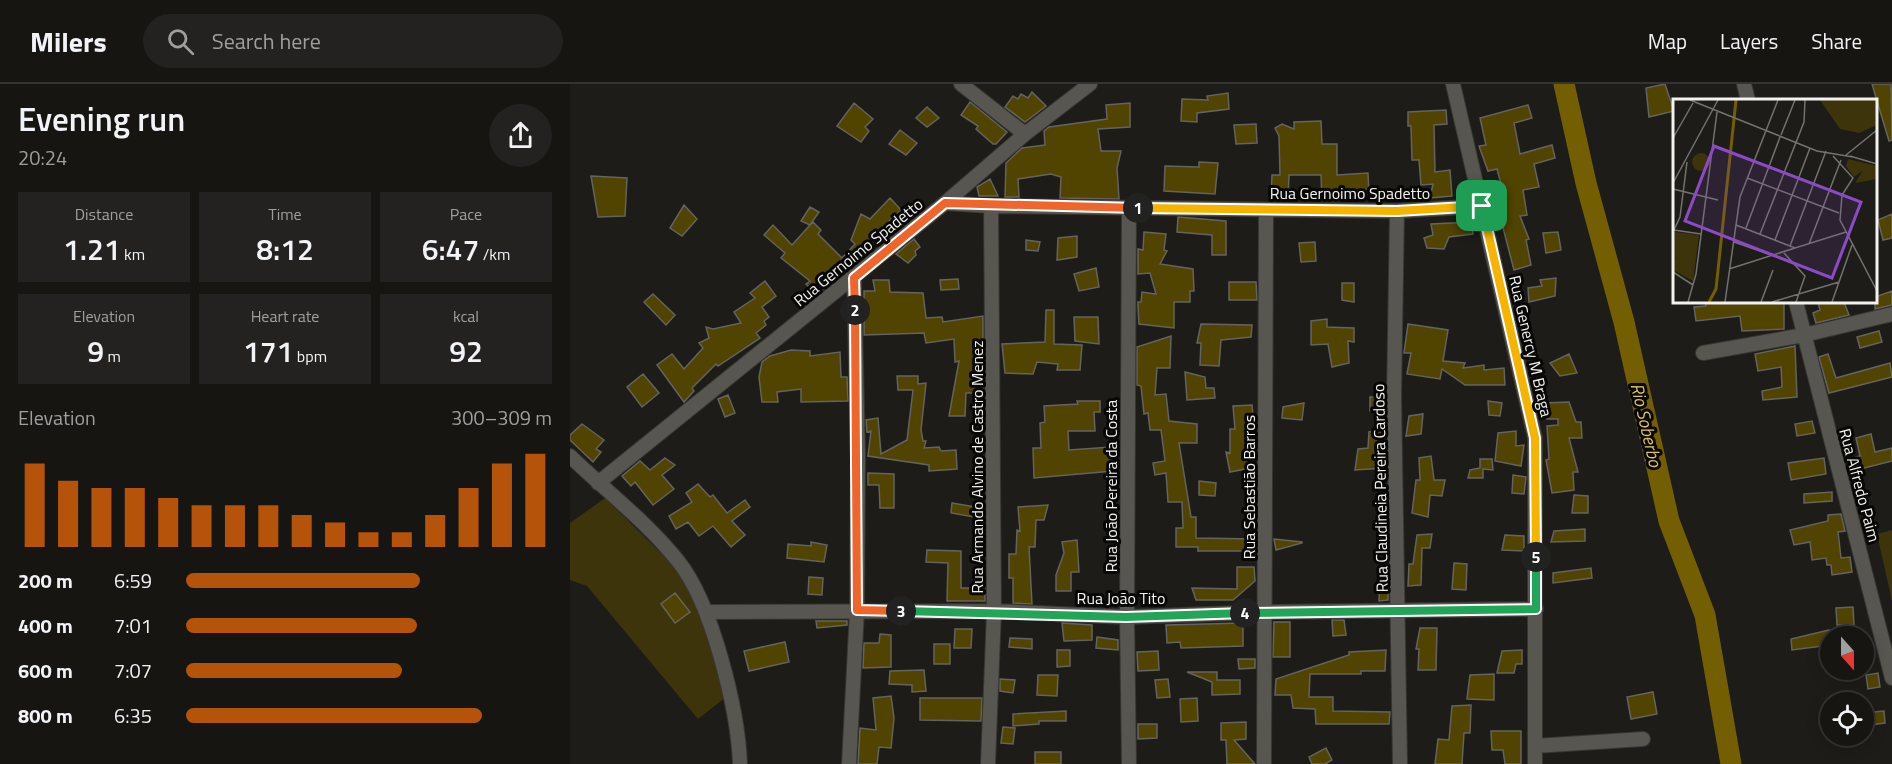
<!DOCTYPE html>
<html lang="en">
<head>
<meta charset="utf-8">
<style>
	:root { --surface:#161512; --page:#232220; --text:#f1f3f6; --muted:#9e9f9f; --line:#353432; --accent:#b45309 }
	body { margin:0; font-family:"Titillium Web",sans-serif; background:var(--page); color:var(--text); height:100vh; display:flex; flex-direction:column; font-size:22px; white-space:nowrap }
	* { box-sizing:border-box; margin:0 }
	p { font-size:20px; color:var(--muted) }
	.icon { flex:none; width:33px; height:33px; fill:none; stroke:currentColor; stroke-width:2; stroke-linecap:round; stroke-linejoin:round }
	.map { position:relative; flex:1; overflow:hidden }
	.drawer { display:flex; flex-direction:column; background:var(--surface); width:570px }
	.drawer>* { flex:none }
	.needle { width:39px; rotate:159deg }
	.fabs { position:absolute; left:1250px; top:542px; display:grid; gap:12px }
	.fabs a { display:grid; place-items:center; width:54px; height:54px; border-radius:50%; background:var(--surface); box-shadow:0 3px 15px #0003,0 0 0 2px var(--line); font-size:30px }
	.pin { position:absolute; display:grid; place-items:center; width:51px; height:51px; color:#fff; margin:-26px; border-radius:12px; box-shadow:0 3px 9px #0006 }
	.km { position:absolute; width:30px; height:30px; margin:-15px; border-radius:50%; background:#222; color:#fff; font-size:16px; line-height:30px; text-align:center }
	.round { display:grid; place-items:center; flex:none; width:63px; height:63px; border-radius:32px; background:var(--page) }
	.summary { display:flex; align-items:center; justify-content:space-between; height:102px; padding:0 18px }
	h1 { font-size:33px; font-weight:600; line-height:45px }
	.figures { display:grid; grid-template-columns:repeat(3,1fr); gap:9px; height:102px; padding:6px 18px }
	.figures div { display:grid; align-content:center; border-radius:0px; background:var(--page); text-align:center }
	.figures b { font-size:30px; font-weight:600 }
	.figures small { font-size:16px; font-weight:400 }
	.figures p { font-size:16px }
	.chart { height:168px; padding:12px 18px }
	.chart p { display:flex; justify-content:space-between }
	.chart svg { width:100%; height:108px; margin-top:6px; stroke:var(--accent); stroke-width:6 }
	ul { padding:0 18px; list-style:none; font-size:20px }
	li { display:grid; grid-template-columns:96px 72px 1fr; align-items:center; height:45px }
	li i { height:15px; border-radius:8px; background:var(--accent) }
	header { display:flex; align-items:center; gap:36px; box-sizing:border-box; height:84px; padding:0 30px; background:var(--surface); border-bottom:2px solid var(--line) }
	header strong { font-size:28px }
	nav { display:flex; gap:33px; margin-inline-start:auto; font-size:21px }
	.search { width:420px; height:54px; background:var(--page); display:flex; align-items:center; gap:15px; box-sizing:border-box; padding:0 21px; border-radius:33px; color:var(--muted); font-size:22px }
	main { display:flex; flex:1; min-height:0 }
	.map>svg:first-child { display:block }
	.green { fill:#3e340b }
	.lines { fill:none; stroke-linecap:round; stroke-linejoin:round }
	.river { stroke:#735f01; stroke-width:21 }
	.building { fill:#514300; stroke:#65635e; stroke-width:1.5 }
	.street-casing { stroke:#373633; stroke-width:16 }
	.street { stroke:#575650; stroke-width:14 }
	.split-1-casing { stroke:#fff; stroke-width:12 }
	.split-2-casing { stroke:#fff; stroke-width:12 }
	.split-3-casing { stroke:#fff; stroke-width:12 }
	.split-4-casing { stroke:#fff; stroke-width:12 }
	.split-5-casing { stroke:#fff; stroke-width:12 }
	.split-6-casing { stroke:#fff; stroke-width:12 }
	.split-1 { stroke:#f5b400; stroke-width:8 }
	.split-2 { stroke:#f0652b; stroke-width:8 }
	.split-3 { stroke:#f0652b; stroke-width:8 }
	.split-4 { stroke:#22a559; stroke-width:8 }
	.split-5 { stroke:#22a559; stroke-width:8 }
	.split-6 { stroke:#f5b400; stroke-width:8 }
	.labels { text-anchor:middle; stroke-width:6; stroke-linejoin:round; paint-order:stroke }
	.street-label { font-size:16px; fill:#f3f2ef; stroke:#070705 }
	.water-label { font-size:18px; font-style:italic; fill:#e1c559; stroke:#070705 }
	.inset-river { fill:none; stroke:#735f01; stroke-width:3 }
	.inset-road { fill:none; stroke:#73726e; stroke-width:1.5 }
	.view { fill:#8d4ac6; fill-opacity:0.15; stroke:#8d4ac6; stroke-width:3 }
	.inset-edge { fill:none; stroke:#f3f2ef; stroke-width:3 }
</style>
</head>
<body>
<header>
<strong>Milers</strong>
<div class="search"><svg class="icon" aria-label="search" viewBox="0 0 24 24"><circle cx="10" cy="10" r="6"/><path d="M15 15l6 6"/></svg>Search here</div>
<nav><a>Map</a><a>Layers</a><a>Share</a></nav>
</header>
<main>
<section class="drawer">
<div class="summary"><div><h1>Evening run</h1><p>20:24</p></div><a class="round"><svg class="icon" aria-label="share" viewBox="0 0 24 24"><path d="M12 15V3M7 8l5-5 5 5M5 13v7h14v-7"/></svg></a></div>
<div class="figures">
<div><p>Distance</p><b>1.21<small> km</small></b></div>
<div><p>Time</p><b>8:12</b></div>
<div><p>Pace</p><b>6:47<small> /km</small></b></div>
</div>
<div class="figures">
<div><p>Elevation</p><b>9<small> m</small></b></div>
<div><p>Heart rate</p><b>171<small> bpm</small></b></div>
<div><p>kcal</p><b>92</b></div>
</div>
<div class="chart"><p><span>Elevation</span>300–309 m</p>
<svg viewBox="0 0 160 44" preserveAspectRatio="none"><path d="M5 44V10M15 44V17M25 44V20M35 44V20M45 44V24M55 44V27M65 44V27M75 44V27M85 44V31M95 44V34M105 44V38M115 44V38M125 44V31M135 44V20M145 44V10M155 44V6"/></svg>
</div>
<ul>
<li><b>200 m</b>6:59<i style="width:64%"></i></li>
<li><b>400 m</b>7:01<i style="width:63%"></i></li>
<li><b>600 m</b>7:07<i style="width:59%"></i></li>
<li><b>800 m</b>6:35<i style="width:81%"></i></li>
</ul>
</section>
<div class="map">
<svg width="1322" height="680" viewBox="0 0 1322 680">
	<rect width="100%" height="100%" fill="#1d1c18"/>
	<!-- green -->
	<path class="green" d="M35 414 106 484 129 527 156 613 128 635 17 502 0 496V439Z
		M1322 446V517L1307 450Z"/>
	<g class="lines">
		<!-- river -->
		<path class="river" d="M994 0 1016 99 1054 238 1099 437 1135 531 1161 680"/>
	</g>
	<!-- building -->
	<path class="building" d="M1095 0 1104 27 1079 33 1076 4Z
		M1302 0H1321L1322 56 1319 57Z
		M462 8 476 22 455 38 435 23 443 12 448 15 451 10 458 14Z
		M658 9 659 25 627 29V38L611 37 612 15 638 16 637 12Z
		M400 18 437 48 426 60H423L406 45 408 42 391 31Z
		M284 19 303 35 295 43 299 47 291 58 267 42Z
		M560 19V43L528 45 531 67H551L547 84 549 115 490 114 491 93 481 90 448 95 449 113H435L436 79 452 64 475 61 474 47 479 43 537 35 536 21Z
		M958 21 962 34 944 39 950 70 982 61 985 74 964 80 969 103 953 106 957 131 950 132 959 155 956 156 961 181 944 186 931 136H927L923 117 935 115 927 85 918 87 909 62 916 61 910 34Z
		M357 23 369 34 357 43 346 34Z
		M876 26 877 40 864 41 865 88 880 86 882 112 860 114 863 100 851 101 849 76H842L841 42H838V28Z
		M751 37 752 60H767V91L798 89 799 110 770 111V117H752L751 91H719L718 115H701L702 91H710L709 52 705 44 712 40 724 45V38Z
		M686 40 687 59 666 60 664 41Z
		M330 46 347 59 336 71 319 60Z
		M629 78 648 79 645 110 594 107 595 82 629 83Z
		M21 92 57 94 55 132 28 133Z
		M420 95 428 112H409L407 103Z
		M320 114 331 126 314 142 304 158 247 211 236 200 240 197 211 174 215 169 194 151 203 141 222 161 240 141 231 137 240 123 249 128 240 141 243 138 251 146 248 150 272 174 285 160 281 156 291 130 300 135Z
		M114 121 127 135 112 152 100 144Z
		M1322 130V154L1313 156 1308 136Z
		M608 133 656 137V171H642V151L607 148Z
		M902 138 903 150 879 153 874 165 857 164 854 154 863 151 861 140Z
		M574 148 596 150 594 166 597 167 590 180 623 185 624 207H620V218H604V244L569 240 568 223V218H571L572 208 586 210 580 189 568 190V165L573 166Z
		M988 148 991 166 976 169 973 149Z
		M507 152V173L487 176 488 154Z
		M344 155 350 163 345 167 346 171 338 179 326 170Z
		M456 156 470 158 468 167 456 166Z
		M745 158 746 177 731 178 729 159Z
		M526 184 529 203 509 207 504 190Z
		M986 194 985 212 959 218 958 204 972 202 970 196Z
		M388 195 389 205 371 206 370 196Z
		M303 196H319L320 208 353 209 356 234 372 233 373 238 413 232V309H396L395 332H379L389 277 385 278 384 255 356 259 354 249 294 251V207H305Z
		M195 197 206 212 192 223 199 233 194 237 196 241 186 249 190 254 148 282 146 280 122 304 124 307 114 318 87 281 102 270 114 285 133 264 129 259 139 254 136 243 143 245 171 239 164 228 185 214 180 209Z
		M659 198H686L687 216H659Z
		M772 199H784V218L772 216Z
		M1322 207V221L1305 225V213Z
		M83 210 105 231 96 241 74 218Z
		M1135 218H1214V245L1172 247 1170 232 1126 237 1124 223 1136 222Z
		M1248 218H1274L1279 231 1246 239 1243 229 1250 226Z
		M476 226H484V260L512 261 510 286H487L488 280 467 278 463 290 435 289 432 260 475 258Z
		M504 233H528L529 260 505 257Z
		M757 235V243L784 244V258L778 257 779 279 762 283 758 260 741 261V237Z
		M631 240 682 241 681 253 651 256 649 282 630 281 631 259H627Z
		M838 240 878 246 873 277 895 279 893 284 914 281V286L934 284 935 301H895L872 285 870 295 837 290 841 269H834Z
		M1309 247 1312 258 1290 264 1287 253Z
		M601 252 600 284H587L585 311 596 310 599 337 627 340V359H609L621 433H626V454L686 455V467H628V463H606V444H613L612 418H598L596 389 585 391 583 379 595 377 591 346H580L578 329 574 330 571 302 567 301V263Z
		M1225 262 1227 313 1193 316 1192 307 1212 303 1211 283 1188 287 1185 270Z
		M221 266 240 267V272L270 268 271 293H277L278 317 231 318V305L207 308 208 318H192L189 293 192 278 200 272Z
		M999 270 1007 289 990 292 980 279Z
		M1258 270 1266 294 1320 279 1322 293 1259 309 1249 273Z
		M615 288 635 293 636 304H644L645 314 617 316Z
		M73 290 89 309 72 323 57 303Z
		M327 292H348V300L356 299 351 346 353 357H356L354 364 369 363 371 367 386 366 387 385 359 387V381L298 372 301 347 297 348 296 336 308 334 311 370 337 356 343 306H328Z
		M158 311 165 329 155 333 148 315Z
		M800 313H814L815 326 800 327Z
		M507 317H530V328H524L525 347H498L499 366 541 363 543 387 464 394 463 364H471L470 339 475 338 474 322 508 320Z
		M918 317 932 319 930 332 919 331Z
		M999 318 1006 338H1011L1012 354H999L1008 388H1003L1004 406 982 409 976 376 979 375 977 342 988 341V335H977V331H974V319Z
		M734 319 732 336 712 334 713 323Z
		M682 321 686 362H682L675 385 660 388 656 368 660 369V345H665L663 322Z
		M853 330 851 350 836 352 839 332Z
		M1242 337 1245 349 1227 352 1225 340Z
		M12 340 34 356 26 365 31 368 23 378 0 356V351Z
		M815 345V384L785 386 788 365 798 364 799 348Z
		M946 347V362L954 361 951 382 925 377 928 349Z
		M1301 350 1305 368 1322 364V377L1286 386 1282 374 1290 372 1286 354Z
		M861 372 864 396H875L872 412 860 411 858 433 842 429 846 396H850L849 374Z
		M95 374 105 381 92 391 104 405 83 421 65 398 61 402 52 392 70 377 80 386Z
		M1254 374 1256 390 1221 396 1218 379Z
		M910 375H922L923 386 913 385V394H898L900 386 910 384Z
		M298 389 324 390V424H310L309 401H298Z
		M943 391 956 393 954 410 942 409Z
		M629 397 646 399 645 412 629 411Z
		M128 400 140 413 143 411 157 429 175 416 180 423 162 437 175 451 161 463 143 442 129 452 118 438 106 445 99 432 122 418 116 409Z
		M1262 408V417L1234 419V410Z
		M1004 411 1018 412V429H1002Z
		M382 419 406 423 404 433 381 429Z
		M478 421 474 436H466L465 463H459L462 520 443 519V494H439V470H446L447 446 450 447 448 423Z
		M1271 430 1275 447 1268 448 1271 474 1280 473 1282 488 1262 491 1261 481H1257L1256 474 1242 476 1240 458 1224 461 1220 446 1258 437V431Z
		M1015 445V457L981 458 984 447Z
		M862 450 860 464H852L851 501 838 502 839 480H843L847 451Z
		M935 451 954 452V467L932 466Z
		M704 455 732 458V459L706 466Z
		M507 456 509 488H501V507H486V491L494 469 492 458Z
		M241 458 257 461 254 478 217 474 218 460 241 462Z
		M357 466 391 467V504H415V517H377L378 479 356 478Z
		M884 479 897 480 896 506 882 505Z
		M667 483H684L685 497 663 516H626L622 504 667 505Z
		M1021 484 1022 494 983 499V489Z
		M239 493 253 494 252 511 238 510Z
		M810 493 818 495V516L809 517Z
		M105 509 120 528 105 539 91 520Z
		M1283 523 1284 541H1267L1266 524Z
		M762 536H774L776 551 763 552Z
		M246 537H277V541L247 544Z
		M704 538H720V573H703Z
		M492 539 522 541V556L494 557Z
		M673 539V562L611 564 610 558 597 559 596 541Z
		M850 544H867L866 586H848L849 565H846Z
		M385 545H402L401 564H384Z
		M1259 546 1260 561 1222 566 1221 555Z
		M310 550 321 551V583L293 584 294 559H309Z
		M527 553 548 556V566L526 564Z
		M440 554 462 555V565L439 563Z
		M215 558 219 578 179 587 174 567Z
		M364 560H380V580H364Z
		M487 566H500V582L487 583Z
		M816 566 815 587H791V590H740L739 613H763V627L820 628 819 640H746L745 625 723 624 721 611H705L706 595 779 571V568Z
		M952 566V580H946L944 589H927L932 567Z
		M588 567 589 586 568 587 567 568Z
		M668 575H685V584L669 585Z
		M354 586 356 607 342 608V601L319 600 320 587Z
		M617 588H647V596H670V610L642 611V598Z
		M1308 589 1310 603 1298 605 1296 591Z
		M924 590V616L897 615 900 591Z
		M468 591H488L487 612 467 611Z
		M430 595 445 596 443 609 430 607Z
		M598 595 600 613 587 614 585 596Z
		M1083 608 1087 630 1061 635 1057 613Z
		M321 612 324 634 321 664 309 663 307 680H288L290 644 306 646 303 614Z
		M350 614H412L411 637 350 636Z
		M627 614 628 637 611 638 610 615Z
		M901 621 900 649H894L892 680H865L868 655 879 656 882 622Z
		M496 627V637H469V640L443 642V630Z
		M1314 627 1315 639 1293 642V629Z
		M676 638V655L664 656 685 680H657L656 656H651V639Z
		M568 640H587V654L568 655Z
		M433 643 445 644 443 660 431 659Z
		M921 647H951V680H935L933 666H922Z
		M756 664 762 676 755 680H742L739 673Z
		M465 668H491V680H465Z"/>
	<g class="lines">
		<defs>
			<path id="street" d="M391 0 455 50
				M883 0 965 354V680
				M1174 0 1178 16
				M375 119 455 50 520 0
				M559 123 557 533 559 680
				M827 127 824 312 830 680
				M1226 218 1322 594
				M1133 269 1234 251 1322 230
				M0 372C36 407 77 438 108 477 142 519 168 626 170 680
				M28 399 375 119 421 122 827 127 912 122
				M136 528 424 527 557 533 695 528 966 525
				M965 662 1073 655
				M279 680 287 526 288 371 284 193
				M418 680 424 527 421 122
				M694 680 696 126"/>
		</defs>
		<!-- street casing -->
		<use href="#street" class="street-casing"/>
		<!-- street -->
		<use href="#street" class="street"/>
	</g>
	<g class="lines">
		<defs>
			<path id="split-1" d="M568 124 827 127 912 122"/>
			<path id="split-2" d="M285 226 284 194 375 119 568 124"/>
			<path id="split-3" d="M285 226 287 526 331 527"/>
			<path id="split-4" d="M331 527 556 533 675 529"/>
			<path id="split-5" d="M675 529 966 525V473"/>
			<path id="split-6" d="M912 122 965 354 966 473"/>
		</defs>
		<!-- split-1 casing -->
		<use href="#split-1" class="split-1-casing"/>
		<!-- split-2 casing -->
		<use href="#split-2" class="split-2-casing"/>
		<!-- split-3 casing -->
		<use href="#split-3" class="split-3-casing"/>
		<!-- split-4 casing -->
		<use href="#split-4" class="split-4-casing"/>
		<!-- split-5 casing -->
		<use href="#split-5" class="split-5-casing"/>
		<!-- split-6 casing -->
		<use href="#split-6" class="split-6-casing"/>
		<!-- split-1 -->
		<use href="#split-1" class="split-1"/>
		<!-- split-2 -->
		<use href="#split-2" class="split-2"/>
		<!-- split-3 -->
		<use href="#split-3" class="split-3"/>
		<!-- split-4 -->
		<use href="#split-4" class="split-4"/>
		<!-- split-5 -->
		<use href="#split-5" class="split-5"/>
		<!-- split-6 -->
		<use href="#split-6" class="split-6"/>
	</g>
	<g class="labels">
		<!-- street labels -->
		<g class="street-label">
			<text x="780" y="115">Rua Gernoimo Spadetto</text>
			<text transform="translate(288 168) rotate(-39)" y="6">Rua Gernoimo Spadetto</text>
			<text transform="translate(961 262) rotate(77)" y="6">Rua Genercy M Braga</text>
			<text transform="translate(407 383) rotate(-90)" y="6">Rua Armando Alvino de Castro Menez</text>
			<text transform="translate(1290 401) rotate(75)" y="6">Rua Alfredo Paim</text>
			<text transform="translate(541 402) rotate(-90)" y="6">Rua João Pereira da Costa</text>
			<text transform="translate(679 403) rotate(-90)" y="6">Rua Sebastião Barros</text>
			<text transform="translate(810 404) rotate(-91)" y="6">Rua Claudineia Pereira Cardoso</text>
			<text x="551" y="520">Rua João Tito</text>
		</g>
		<!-- water labels -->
		<g class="water-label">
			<text transform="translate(1076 341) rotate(77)" y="6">Rio Soberbo</text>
		</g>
	</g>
	<!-- overview -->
	<g transform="translate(1103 15)">
		<rect width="204" height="204" fill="#1d1c18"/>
		<path d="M147 1H204V26L186 34 167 30ZM19 63a9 9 0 1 1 18 0a9 9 0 1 1-18 0ZM175 60 204 67V80L182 84 190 71 181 78 173 67ZM2 133 26 136 20 182 0 171V159L4 160 0 158Z" fill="#3e340b"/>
		<path class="inset-river" d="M36 203 43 190 63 1"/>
		<path class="inset-road" d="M17 1 144 52 180 58M108 36 122 1M0 39 20 4M173 56 204 31M160 57 180 79 169 96 167 121 204 192M177 57 204 65M74 79 166 114M0 84 45 1M0 90 45 101M63 126 122 149 173 133M73 129 107 38M1 131 28 135M0 133 7 118 14 63M87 135 131 23 132 1M102 141 137 49M61 143 101 157M136 145 168 61M117 147 153 52M111 154 132 177 123 203M56 170 122 149M0 173 20 186M15 203 23 175 44 13M52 203 67 98 105 1M88 203 100 171M99 203 166 183M159 203 179 146"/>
		<path class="view" d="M41 47 188 103 159 179 12 122Z"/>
		<rect width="204" height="204" class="inset-edge"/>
	</g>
</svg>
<div class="fabs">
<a><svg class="needle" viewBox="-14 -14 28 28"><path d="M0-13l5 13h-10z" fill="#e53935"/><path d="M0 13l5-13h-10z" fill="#9e9f9f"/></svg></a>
<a><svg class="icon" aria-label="locate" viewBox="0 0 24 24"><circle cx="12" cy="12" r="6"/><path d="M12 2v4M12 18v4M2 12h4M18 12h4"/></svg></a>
</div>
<div class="pin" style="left:912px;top:122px;background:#1e9e55"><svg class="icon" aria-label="arrive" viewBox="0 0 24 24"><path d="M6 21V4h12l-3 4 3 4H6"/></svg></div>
<b class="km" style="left:568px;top:124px">1</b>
<b class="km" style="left:285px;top:226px">2</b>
<b class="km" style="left:331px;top:527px">3</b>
<b class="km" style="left:675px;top:529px">4</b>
<b class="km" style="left:966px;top:473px">5</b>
</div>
</main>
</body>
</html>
